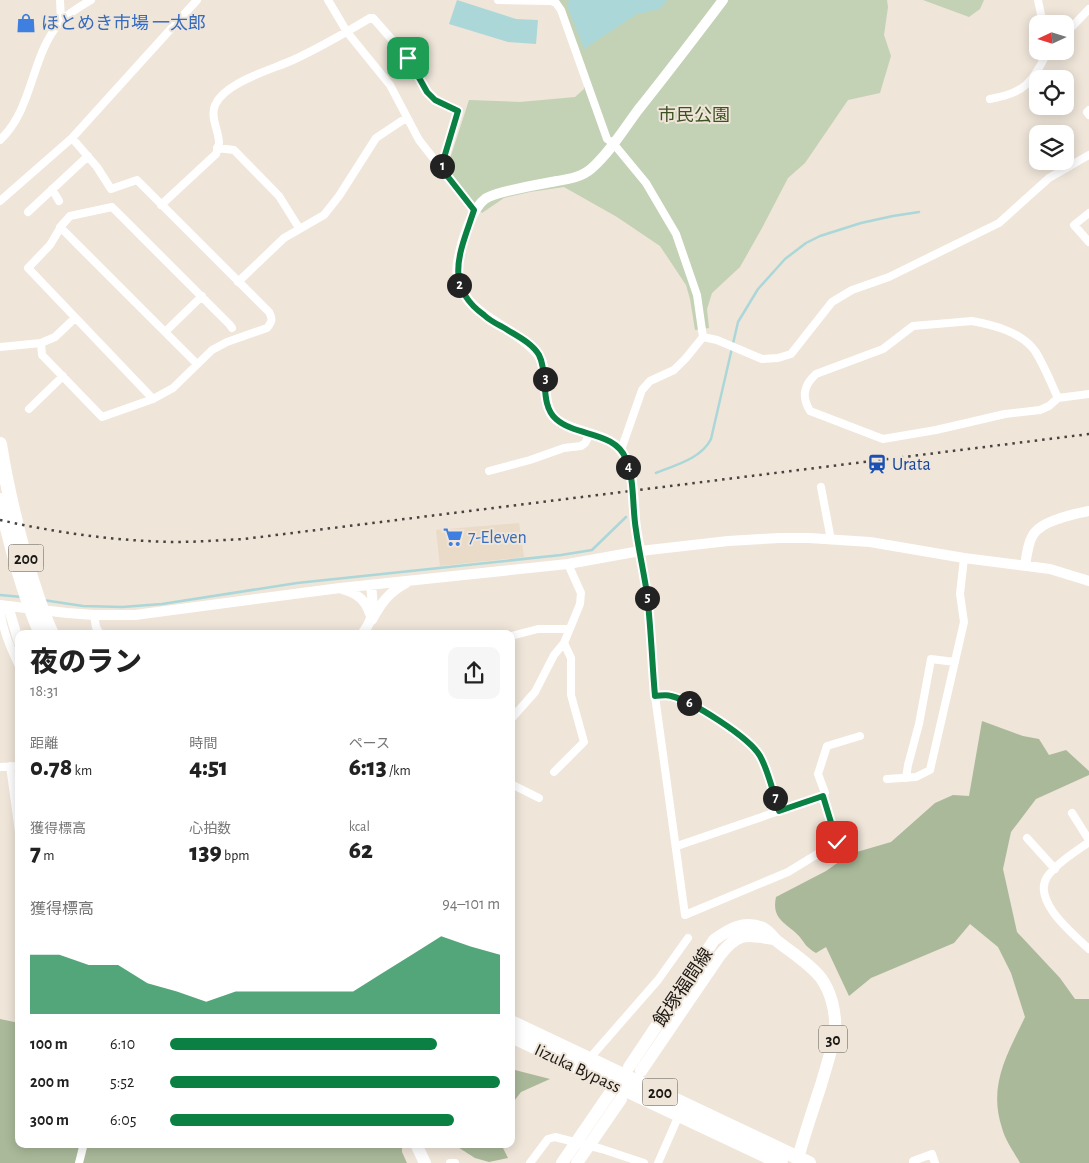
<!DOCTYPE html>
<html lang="ja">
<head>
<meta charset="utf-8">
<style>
	:root { --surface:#fff; --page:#f6f6f6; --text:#222; --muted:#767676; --accent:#0b8043 }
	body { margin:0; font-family:"Alegreya Sans","Noto Sans JP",sans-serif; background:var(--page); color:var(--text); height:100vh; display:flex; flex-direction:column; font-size:19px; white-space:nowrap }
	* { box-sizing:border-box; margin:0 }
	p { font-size:16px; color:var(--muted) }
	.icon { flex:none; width:28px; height:28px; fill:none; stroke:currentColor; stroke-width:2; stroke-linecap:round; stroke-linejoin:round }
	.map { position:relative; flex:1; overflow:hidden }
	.panel { position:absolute; left:15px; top:630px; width:500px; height:518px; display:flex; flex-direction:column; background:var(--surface); border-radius:10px; box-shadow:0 2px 12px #0003 }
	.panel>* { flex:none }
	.needle { width:32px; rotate:266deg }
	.fabs { position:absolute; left:1029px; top:15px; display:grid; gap:10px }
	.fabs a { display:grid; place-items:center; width:45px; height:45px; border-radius:10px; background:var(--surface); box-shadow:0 2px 12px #0003; font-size:25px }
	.pin { position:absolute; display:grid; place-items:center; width:42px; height:42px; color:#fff; margin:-21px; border-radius:10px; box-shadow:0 2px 8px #0006 }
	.km { position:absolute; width:25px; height:25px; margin:-12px; border-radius:50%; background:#222; color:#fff; font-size:14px; line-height:25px; text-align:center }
	.round { display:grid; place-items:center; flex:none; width:52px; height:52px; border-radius:10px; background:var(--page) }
	.head { display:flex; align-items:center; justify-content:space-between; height:85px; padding:0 15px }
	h1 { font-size:28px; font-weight:800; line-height:38px }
	.figures { display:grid; grid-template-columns:repeat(3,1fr); gap:8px; height:85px; padding:5px 15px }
	.figures div { display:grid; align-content:center }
	.figures b { font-size:25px; font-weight:800 }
	.figures small { font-size:14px; font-weight:400 }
	.figures p { font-size:14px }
	.chart { height:140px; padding:10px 15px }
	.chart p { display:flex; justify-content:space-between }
	.chart svg { width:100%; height:90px; margin-top:5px; fill:var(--accent); opacity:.7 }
	ul { padding:0 15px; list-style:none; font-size:16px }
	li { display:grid; grid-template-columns:80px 60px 1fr; align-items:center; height:38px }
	li i { height:12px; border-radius:6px; background:var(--accent) }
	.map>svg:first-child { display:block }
	.built { fill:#eadac8 }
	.green { fill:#c3d1b5 }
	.forest { fill:#aab99a }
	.water { fill:#abd7d9 }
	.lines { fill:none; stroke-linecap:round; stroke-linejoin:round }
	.stream { stroke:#abd7d9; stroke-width:2.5 }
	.minor { stroke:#fff; stroke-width:8 }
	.tertiary { stroke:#fff; stroke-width:10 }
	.primary { stroke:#fff; stroke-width:12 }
	.trunk { stroke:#fff; stroke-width:14 }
	.rail { stroke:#49433e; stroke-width:2.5; stroke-dasharray:2.5 5; stroke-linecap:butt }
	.route-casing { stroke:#fff; stroke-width:10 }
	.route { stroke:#0b8043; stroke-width:6 }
	.labels { text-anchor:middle; stroke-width:4; stroke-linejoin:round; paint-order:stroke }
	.shield { fill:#efe5d9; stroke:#5b564f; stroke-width:1 }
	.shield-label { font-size:16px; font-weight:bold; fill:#1c1814 }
	.shop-label { font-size:18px; fill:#366cbe; stroke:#efe5d9; text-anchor:start }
	.park-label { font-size:18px; fill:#3d5222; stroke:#efe5d9 }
	.transit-label { font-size:18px; fill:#164399; stroke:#efe5d9; text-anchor:start }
	.street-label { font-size:18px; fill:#1c1814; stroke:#efe5d9 }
</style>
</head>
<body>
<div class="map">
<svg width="1089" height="1163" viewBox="0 0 1089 1163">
	<rect width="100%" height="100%" fill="#efe5d9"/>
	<!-- built -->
	<path class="built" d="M519 523 524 557 440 566 436 530Z"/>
	<!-- green -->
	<path class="green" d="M559 0H887L888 7 884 35 891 56 880 93 848 100 805 163 788 178 762 228 740 267 712 293 707 309 709 328 695 330 690 299 686 285 660 246 617 217 564 187 530 192 504 198 482 213 447 168 469 100 520 102 575 97 584 89 585 66Z
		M923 0H984L980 9 969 17Z"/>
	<!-- forest -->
	<path class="forest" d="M982 721 1023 736 1039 739 1049 755 1066 750 1089 771V775L1036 799 1011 832 1003 869 1017 932 1060 978 1075 999H1089V1163H1020C1014 1152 1005 1140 1002 1128 988 1085 1007 1055 1025 1017L1011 973 998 947 970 924 954 943 871 978 849 996 826 947 816 953C806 947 806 945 799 936 787 923 771 920 776 897L826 871 850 854 891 842 935 803 953 795 969 796Z
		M0 1019 19 1023V1144H402V1152L407 1163H0Z
		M511 1069 550 1079 521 1092 511 1105Z
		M453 1144H501L508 1158 489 1162 475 1158Z"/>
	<!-- water -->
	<path class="water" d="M457 0 516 19 538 20 536 44 508 42 449 24Z
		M569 0H667L660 9 637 14 584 49 567 5Z"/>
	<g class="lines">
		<!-- stream -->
		<path class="stream" d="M656 473C675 465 701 459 711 439L738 322 758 289 785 259 806 243 820 236 861 223 893 216 919 212
			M0 595 22 597
			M43 600 83 606 122 607 162 604 297 583 561 555 592 550 626 517"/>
		<!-- minor -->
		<path class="minor" d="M60 0 61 20
			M328 0 347 32 390 85 419 140 474 210
			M498 0 551 1 556 3 561 10 607 139 613 143 646 183 676 234 697 295 703 337 686 358 674 370 650 381 642 390 621 450
			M1038 0 1043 24
			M1065 34 1089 9
			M990 99C1026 93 1032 82 1048 51
			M1089 110 1087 112 1089 115
			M0 140C34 108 30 57 60 22 68 13 81 6 91 0
			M217 148 234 150 279 196 299 228
			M52 189 59 201
			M0 201 72 138 197 0
			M161 205 216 154C217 151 218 147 219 143 219 131 210 118 215 105 225 82 271 70 293 60 319 48 345 33 370 18H373L408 58 427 93 435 100 458 111 441 168
			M28 212 88 156
			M1089 213 1074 225 1089 242
			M60 227 197 364
			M238 282 284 238 324 215 339 196 376 138 406 118
			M972 321C994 325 1021 332 1035 351 1044 365 1051 383 1058 398L1049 406 1040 410 1005 414 936 430 883 439 810 411C801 396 804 385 816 374L883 349 913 326Z
			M165 332 202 296
			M703 337 717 340 762 359 778 358 791 354 832 302 852 290 889 277 999 223 1049 178 1089 155
			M41 343 55 337 75 318
			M0 347 41 343 42 355 102 417 153 399 173 388 212 350 227 342 267 328C272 322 273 319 269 312L137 180 111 189 97 167 72 138
			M1058 398 1089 394
			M153 399 28 268 50 245 62 225 70 216 112 207 230 325 232 328
			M29 409 63 376
			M489 471 530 460 564 448 581 446 585 443 590 434
			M821 487 831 540
			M640 551 647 595 655 696 685 915 788 872 837 842 823 796 779 811C773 793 769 772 760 756 749 737 692 701 671 696 666 695 660 695 655 696
			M1 613C3 632 11 649 19 666
			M94 615 96 627 100 634
			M511 636 538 629H569
			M511 719 535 692 554 655 564 643
			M10 766 19 832
			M0 767 19 766
			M554 772 584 742 571 695V658L564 643 580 604 581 593 568 564
			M906 778 908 765 919 724 931 659 955 662
			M887 779 916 777 930 770 964 622 960 594 964 558
			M511 784 539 798
			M823 796 825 793 818 774 827 746 860 736
			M1072 813 1089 840
			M1027 838 1055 869
			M1089 842C1075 852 1057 863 1047 877 1032 901 1073 934 1089 949
			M677 846 779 811
			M589 1059 658 980 688 938
			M79 1163 83 1147
			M450 1163H455
			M530 1163 548 1139 555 1137 602 1149 644 1163
			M658 1163 679 1115
			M913 1163V1161L932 1154 935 1163"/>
		<!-- tertiary -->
		<path class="tertiary" d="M640 551C639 543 637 535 636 528 633 506 635 471 622 452 608 432 576 434 557 420 538 406 552 369 536 352 509 321 446 311 459 257 462 241 472 208 485 199 496 191 542 184 557 181 569 179 582 177 592 168 610 152 624 129 638 110 667 74 695 37 723 0
			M1025 566C1029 539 1030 528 1058 519 1068 515 1079 513 1089 511
			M342 589C357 593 366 600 370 614
			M0 605 67 613 94 615H135L340 588 568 564 640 551 728 541 779 538H809L870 542 964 558 1050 569 1089 581
			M8 606 19 643
			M372 620C381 603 389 592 406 583
			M362 634C376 617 373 605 371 585"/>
		<!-- primary -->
		<path class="primary" d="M629 1067 714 940C729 929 744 920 763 928 769 931 773 937 777 941 792 953 809 963 821 978 831 992 836 1012 835 1029 833 1048 826 1067 821 1085 813 1109 805 1133 798 1158
			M641 1071 720 955C738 932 746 934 773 939
			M416 1144 425 1163
			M562 1163 610 1093
			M577 1163 621 1099"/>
		<!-- trunk -->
		<path class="trunk" d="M0 444C6 483 15 520 25 557 33 583 40 609 52 634
			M0 500C11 545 22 591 41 634
			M511 1022 809 1163
			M511 1036 781 1163"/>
		<!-- rail -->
		<path class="rail" d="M0 520C58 533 116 541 175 542 198 542 221 540 244 539L1089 434"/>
	</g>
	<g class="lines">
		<defs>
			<path id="route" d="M408 58 427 92 435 100 458 111 441 168 474 210C461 250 442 285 484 315 490 321 499 325 506 329 517 336 532 343 539 355 549 374 539 404 556 419 576 437 615 431 626 459 635 481 632 507 636 530 639 552 644 573 647 594 651 628 652 662 655 696 660 696 666 694 671 696 692 701 749 737 760 756 769 772 773 793 779 811L823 796 837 842"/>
		</defs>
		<!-- route casing -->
		<use href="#route" class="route-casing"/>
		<!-- route -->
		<use href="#route" class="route"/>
	</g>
	<!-- icons -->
	<defs>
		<symbol id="shop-bare" viewBox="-9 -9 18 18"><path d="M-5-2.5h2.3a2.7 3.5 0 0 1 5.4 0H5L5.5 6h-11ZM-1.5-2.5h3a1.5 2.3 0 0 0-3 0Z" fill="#3f7fe0" stroke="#efe5d9" stroke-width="2.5" paint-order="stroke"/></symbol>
		<symbol id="station-bare" viewBox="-9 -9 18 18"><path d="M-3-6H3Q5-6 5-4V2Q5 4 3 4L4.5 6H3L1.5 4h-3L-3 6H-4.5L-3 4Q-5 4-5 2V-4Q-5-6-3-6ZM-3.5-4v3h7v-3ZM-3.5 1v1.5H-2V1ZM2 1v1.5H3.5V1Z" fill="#1a4fb4" stroke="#efe5d9" stroke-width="2.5" paint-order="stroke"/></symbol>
		<symbol id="supermarket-bare" viewBox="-9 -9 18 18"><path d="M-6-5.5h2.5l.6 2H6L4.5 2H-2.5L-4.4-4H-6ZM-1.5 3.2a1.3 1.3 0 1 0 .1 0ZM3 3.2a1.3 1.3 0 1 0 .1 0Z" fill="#3f7fe0" stroke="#efe5d9" stroke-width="2.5" paint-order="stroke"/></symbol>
	</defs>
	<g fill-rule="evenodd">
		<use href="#shop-bare" x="12" y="9" width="28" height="28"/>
		<use href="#station-bare" x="863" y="450" width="28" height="28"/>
		<use href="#supermarket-bare" x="439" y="523" width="28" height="28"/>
	</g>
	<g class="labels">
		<!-- shield labels -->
		<g class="shield">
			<rect x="8.5" y="544.5" width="35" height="27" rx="4"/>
			<rect x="819" y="1025.5" width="28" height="27" rx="4"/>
			<rect x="642.5" y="1078.5" width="35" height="27" rx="4"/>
		</g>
		<g class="shield-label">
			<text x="26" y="564">200</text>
			<text x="833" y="1045">30</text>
			<text x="660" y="1098">200</text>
		</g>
		<!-- shop labels -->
		<g class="shop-label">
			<text x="41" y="29">ほとめき市場 一太郎</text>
			<text x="468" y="543">7-Eleven</text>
		</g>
		<!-- park labels -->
		<g class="park-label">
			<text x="694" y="121">市民公園</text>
		</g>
		<!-- transit labels -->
		<g class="transit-label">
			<text x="892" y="470">Urata</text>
		</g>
		<!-- street labels -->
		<g class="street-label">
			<text transform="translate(683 987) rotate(-56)" y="6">飯塚福間線</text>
			<text transform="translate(578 1068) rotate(25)" y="6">Iizuka Bypass</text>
		</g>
	</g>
</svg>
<div class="fabs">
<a><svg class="needle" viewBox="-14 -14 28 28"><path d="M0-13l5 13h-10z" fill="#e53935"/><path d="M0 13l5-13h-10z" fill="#767676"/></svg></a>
<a><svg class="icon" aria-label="locate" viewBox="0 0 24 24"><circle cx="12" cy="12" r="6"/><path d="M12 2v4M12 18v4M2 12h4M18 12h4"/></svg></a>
<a><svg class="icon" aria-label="layers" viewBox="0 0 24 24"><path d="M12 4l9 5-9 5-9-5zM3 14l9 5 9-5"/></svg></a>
</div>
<div class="pin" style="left:408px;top:58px;background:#1e9e55"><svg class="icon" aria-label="arrive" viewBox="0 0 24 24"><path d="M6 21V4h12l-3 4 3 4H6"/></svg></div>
<div class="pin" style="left:837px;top:842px;background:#d93025"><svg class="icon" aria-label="check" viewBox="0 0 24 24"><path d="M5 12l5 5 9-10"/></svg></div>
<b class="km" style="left:442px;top:166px">1</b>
<b class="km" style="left:459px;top:285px">2</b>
<b class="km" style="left:545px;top:379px">3</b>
<b class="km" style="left:628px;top:467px">4</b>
<b class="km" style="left:647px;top:598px">5</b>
<b class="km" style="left:689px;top:703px">6</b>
<b class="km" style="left:775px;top:798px">7</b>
<section class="panel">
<div class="head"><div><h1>夜のラン</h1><p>18:31</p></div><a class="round"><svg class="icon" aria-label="share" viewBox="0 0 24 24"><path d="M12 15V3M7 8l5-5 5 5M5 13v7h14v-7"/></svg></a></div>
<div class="figures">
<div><p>距離</p><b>0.78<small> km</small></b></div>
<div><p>時間</p><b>4:51</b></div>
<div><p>ペース</p><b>6:13<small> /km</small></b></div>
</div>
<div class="figures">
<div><p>獲得標高</p><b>7<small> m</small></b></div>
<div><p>心拍数</p><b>139<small> bpm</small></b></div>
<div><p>kcal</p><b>62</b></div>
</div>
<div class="chart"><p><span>獲得標高</span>94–101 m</p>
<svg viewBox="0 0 160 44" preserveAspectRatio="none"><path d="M0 44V15L10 15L20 20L30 20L40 29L50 33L60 38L70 33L80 33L90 33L100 33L110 33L120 24L130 15L140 6L150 11L160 15V44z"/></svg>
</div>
<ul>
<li><b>100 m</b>6:10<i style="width:81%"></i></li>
<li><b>200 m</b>5:52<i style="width:100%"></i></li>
<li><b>300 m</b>6:05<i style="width:86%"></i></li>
</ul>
</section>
</div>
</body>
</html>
